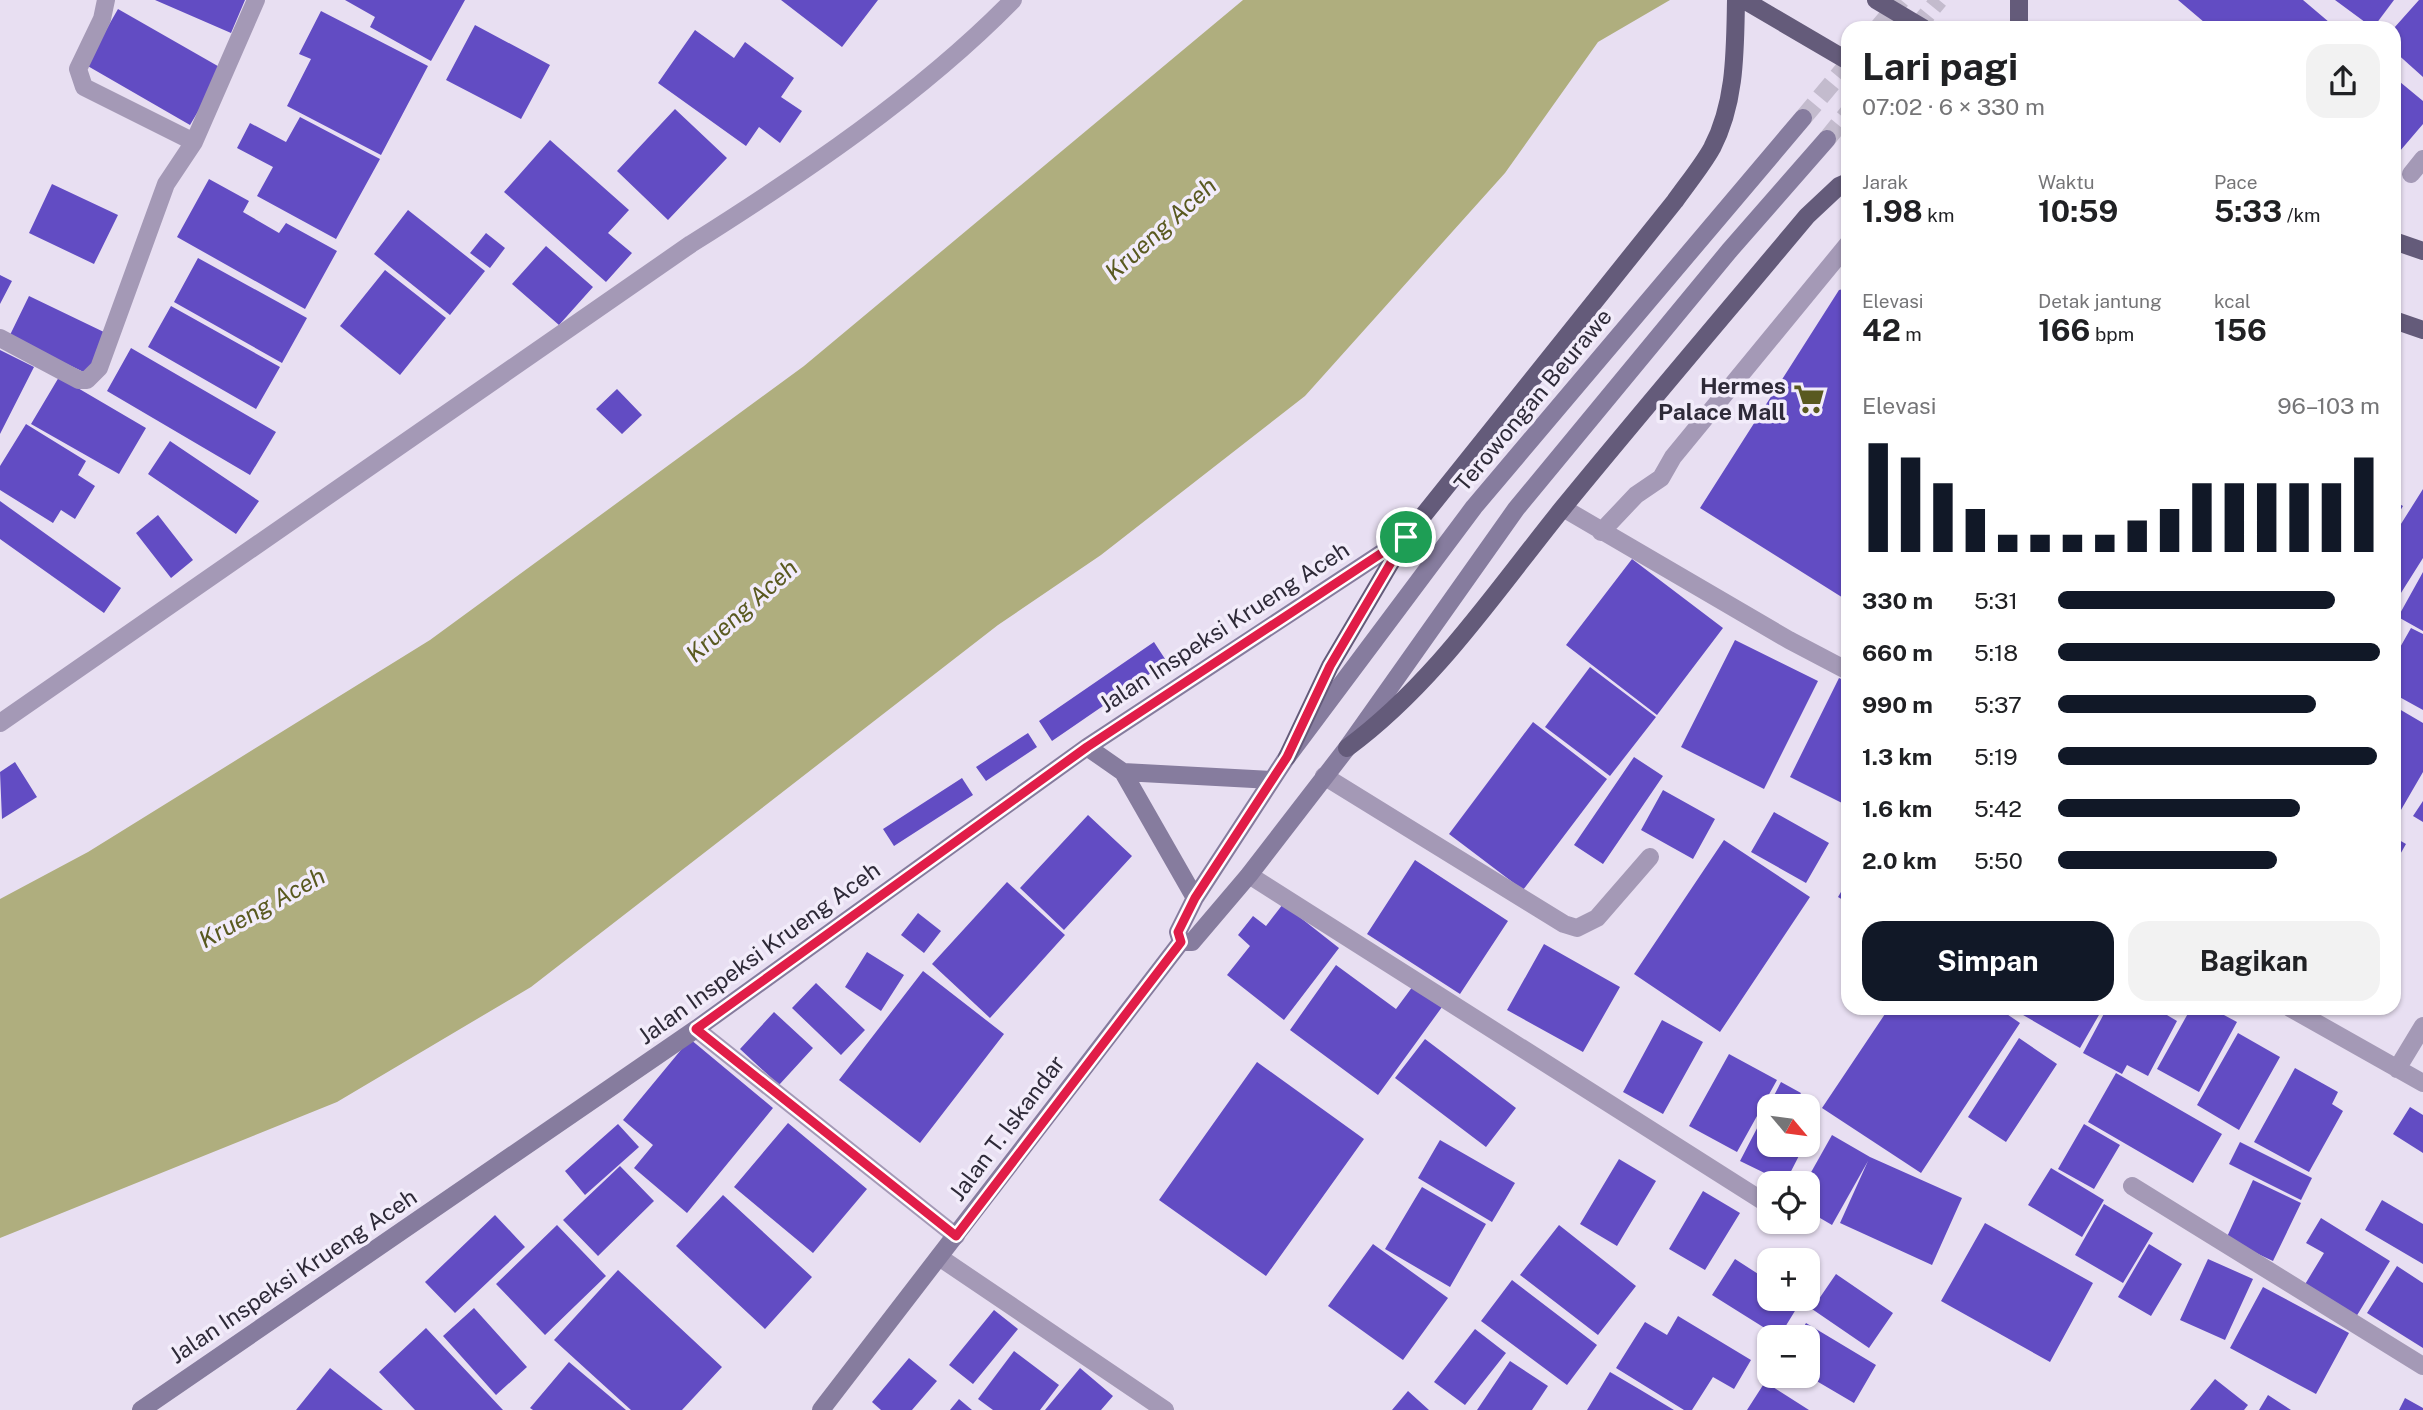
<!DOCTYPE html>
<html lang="id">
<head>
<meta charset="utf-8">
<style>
	:root { --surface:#fff; --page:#f2f2f2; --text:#202124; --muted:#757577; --accent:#111827 }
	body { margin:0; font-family:"Public Sans",sans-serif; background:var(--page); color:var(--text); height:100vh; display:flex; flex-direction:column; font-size:26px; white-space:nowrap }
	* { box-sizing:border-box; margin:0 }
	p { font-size:23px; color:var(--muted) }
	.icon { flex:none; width:38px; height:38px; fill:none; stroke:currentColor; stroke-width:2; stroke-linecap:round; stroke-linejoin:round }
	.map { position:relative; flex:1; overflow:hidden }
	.side { position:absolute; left:1841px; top:21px; width:560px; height:994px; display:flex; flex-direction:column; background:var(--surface); border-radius:21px; box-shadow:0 2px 5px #0004 }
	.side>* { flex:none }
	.needle { width:46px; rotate:119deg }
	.buttons { position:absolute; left:1757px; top:1094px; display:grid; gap:14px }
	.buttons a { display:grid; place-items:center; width:63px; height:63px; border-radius:14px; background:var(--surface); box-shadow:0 2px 5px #0004; font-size:35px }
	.pin { position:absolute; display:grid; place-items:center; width:60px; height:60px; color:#fff; margin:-30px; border:4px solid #fff; border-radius:50%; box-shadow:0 2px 7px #0007 }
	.round { display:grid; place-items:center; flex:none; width:74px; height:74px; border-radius:21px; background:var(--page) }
	.overview { display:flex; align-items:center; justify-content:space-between; height:119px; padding:0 21px }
	h1 { font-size:38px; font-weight:700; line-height:52px }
	.figures { display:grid; grid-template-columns:repeat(3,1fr); gap:10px; height:119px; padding:7px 21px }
	.figures div { display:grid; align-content:center }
	.figures b { font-size:30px; font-weight:700 }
	.figures small { font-size:19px; font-weight:400 }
	.figures p { font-size:19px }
	.chart { height:196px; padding:14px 21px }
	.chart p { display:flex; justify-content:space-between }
	.chart svg { width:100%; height:126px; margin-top:7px; stroke:var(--accent); stroke-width:6 }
	.cta { display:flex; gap:14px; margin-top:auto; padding:14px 21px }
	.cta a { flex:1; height:80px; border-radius:21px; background:var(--accent); color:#fff; font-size:28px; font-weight:700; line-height:80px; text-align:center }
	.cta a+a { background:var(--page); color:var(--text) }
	ul { padding:0 21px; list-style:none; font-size:23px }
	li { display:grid; grid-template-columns:112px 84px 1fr; align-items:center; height:52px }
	li i { height:18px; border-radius:9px; background:var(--accent) }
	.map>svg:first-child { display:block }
	.water { fill:#afae7e }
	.building { fill:#624cc3 }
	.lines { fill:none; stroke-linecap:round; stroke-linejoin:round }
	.secondary-tunnel { stroke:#c3bbcd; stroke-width:18; stroke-dasharray:18 9; stroke-linecap:butt }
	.lane { stroke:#a499b6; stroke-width:18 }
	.street { stroke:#a499b6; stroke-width:18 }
	.secondary { stroke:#867c9e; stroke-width:18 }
	.primary { stroke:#645b7a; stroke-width:18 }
	.route-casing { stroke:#fff; stroke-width:14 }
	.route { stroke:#e11d48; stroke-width:9 }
	.labels { text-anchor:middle; stroke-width:7; stroke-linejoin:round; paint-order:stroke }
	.poi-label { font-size:23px; font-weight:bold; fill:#2e2a38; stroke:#f2ecfa; text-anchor:end }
	.street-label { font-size:23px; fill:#2e2a38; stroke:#f2ecfa }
	.water-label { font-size:24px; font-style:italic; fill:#595920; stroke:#f2ecfa }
</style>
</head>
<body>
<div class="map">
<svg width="2423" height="1410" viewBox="0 0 2423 1410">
	<rect width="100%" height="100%" fill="#e8dff2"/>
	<!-- water -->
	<path class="water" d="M1243 0H1670L1598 42 1505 173 1305 396 1101 555 998 625 531 987 337 1102 0 1238V899L88 852 430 640 804 366Z"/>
	<!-- building -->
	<path class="building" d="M155 0H245L231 33Z
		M345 0H465L431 61 370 27 375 17Z
		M781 0H878L842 47Z
		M2178 0H2303L2336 28H2211Z
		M2335 0H2394L2373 28Z
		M2419 0H2423V77L2394 51V28Z
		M118 9 223 69 190 125 86 65Z
		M321 11 428 66 381 155 287 106 311 59 299 54Z
		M475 25 550 65 521 119 446 80Z
		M695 30 734 58 745 42 794 78 781 97 802 111 780 143 759 127 746 146 658 83Z
		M2394 77 2423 101V124L2394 158Z
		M675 109 727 158 668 220 617 171Z
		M300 117 380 159 336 239 257 196 273 167 237 148 250 123 286 142Z
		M550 140 629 210 608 233 632 253 606 282 504 192Z
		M209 179 249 201 243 212 279 233 286 223 337 251 305 309 177 237Z
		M52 184 118 215 94 264 29 233Z
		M408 210 485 271 450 315 374 254Z
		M486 233 505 248 490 268 470 253Z
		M546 246 593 287 559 325 512 284Z
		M198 258 307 318 282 363 174 302Z
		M385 270 446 318 400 375 340 326Z
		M0 275 12 281 0 304Z
		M1848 288V601L1700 508 1839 290Z
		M29 296 108 334 88 374 9 337Z
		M171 306 280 367 256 409 148 347Z
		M131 348 276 432 250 475 107 391Z
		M0 350 34 367 0 434Z
		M59 377 146 428 119 474 31 424Z
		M617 389 642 415 622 434 596 409Z
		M26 424 86 461 78 475 95 486 75 519 61 510 53 523 0 490V466Z
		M170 441 259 501 236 534 148 474Z
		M2423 489V558L2394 604V535Z
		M0 501 121 588 104 613 0 539Z
		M2394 501 2403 506 2394 521Z
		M158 515 193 560 171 578 136 533Z
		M1632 559 1723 628 1657 715 1566 645Z
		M2423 572V631L2398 617Z
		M2411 628 2423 634V710L2394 694V658Z
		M1735 640 1818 681 1764 789 1681 747Z
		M1154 642 1167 662 1052 741 1039 721Z
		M1590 667 1656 717 1610 776 1545 727Z
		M1839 678 1848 682V806L1790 777Z
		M2394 706 2423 723V772L2394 822Z
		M1533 722 1607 779 1523 890 1449 834Z
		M1028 733 1037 747 986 781 976 767Z
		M1634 757 1663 776 1603 864 1574 845Z
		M15 762 37 797 2 819 0 772Z
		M962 778 973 795 894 846 883 829Z
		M1663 790 1715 819 1693 859 1641 830Z
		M2423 801V822L2413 816Z
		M1774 812 1829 843 1806 883 1751 852Z
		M1088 815 1132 856 1064 930 1020 888Z
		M2394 837 2406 844 2394 865Z
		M1724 840 1810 897 1720 1032 1634 974Z
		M1415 860 1508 921 1460 994 1367 934Z
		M1848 880V903L1838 897Z
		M1007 882 1065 935 990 1018 932 964Z
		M1283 904 1339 948 1284 1020 1227 975 1250 946 1238 935 1253 916 1266 926Z
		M918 913 941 931 924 953 901 935Z
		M1544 944 1620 987 1583 1052 1507 1010Z
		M867 952 904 975 881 1011 845 987Z
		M1336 965 1396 1009 1413 986 1442 1007 1378 1095 1290 1030Z
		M923 971 1004 1034 920 1143 839 1080Z
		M816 983 865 1030 841 1055 792 1008Z
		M1889 1008H1998L2020 1023 1921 1173 1822 1108Z
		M2011 1008H2103L2080 1048Z
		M2107 1008H2171L2167 1015 2177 1021 2148 1076 2127 1065 2122 1074 2083 1053Z
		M2191 1008H2211L2237 1022 2199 1092 2157 1069Z
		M774 1012 813 1048 779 1085 740 1049Z
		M1662 1020 1703 1042 1663 1114 1623 1092Z
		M2238 1033 2280 1057 2239 1130 2197 1105Z
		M2019 1038 2057 1064 2006 1142 1968 1117Z
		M690 1039 773 1108 687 1213 634 1168 653 1145 623 1120Z
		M1425 1039 1516 1108 1486 1147 1395 1078Z
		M1729 1054 1777 1080 1737 1152 1689 1126Z
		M1257 1062 1364 1139 1266 1276 1159 1200Z
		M2295 1068 2338 1092 2332 1104 2343 1111 2309 1172 2254 1142Z
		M2116 1073 2222 1134 2193 1183 2088 1122Z
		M1781 1082 1801 1093 1794 1106H1769V1144H1805L1785 1183 1740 1161Z
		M2410 1107 2423 1115V1153L2393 1134Z
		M1808 1119 1816 1124 1808 1139Z
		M788 1123 867 1189 813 1253 734 1187Z
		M618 1124 639 1147 585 1195 565 1171Z
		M2084 1124 2120 1145 2094 1189 2058 1169Z
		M1832 1135 1870 1157 1962 1198 1932 1265 1840 1223 1868 1161 1832 1225 1808 1211 1805 1183Z
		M1440 1140 1515 1183 1492 1222 1418 1178Z
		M2240 1142 2312 1178 2301 1200 2229 1164Z
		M1619 1159 1656 1181 1617 1246 1580 1224Z
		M620 1166 654 1201 598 1256 563 1220Z
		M2051 1168 2104 1200 2082 1237 2028 1205Z
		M2253 1180 2301 1203 2273 1261 2226 1239Z
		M1422 1187 1486 1224 1450 1287 1385 1249Z
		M1703 1191 1740 1213 1705 1270 1669 1249Z
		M723 1195 812 1277 765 1329 676 1246Z
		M2382 1200 2423 1224V1264L2365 1230Z
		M2104 1204 2153 1233 2123 1283 2075 1255Z
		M495 1215 525 1247 455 1313 425 1282Z
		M2321 1218 2390 1261 2356 1317 2304 1286 2324 1253 2306 1243Z
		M1985 1223 2093 1283 2050 1362 1941 1301Z
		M557 1225 606 1276 545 1335 496 1284Z
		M1559 1225 1636 1286 1598 1335 1520 1275Z
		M1373 1244 1448 1298 1403 1360 1328 1306Z
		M2149 1244 2182 1264 2151 1316 2118 1297Z
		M1735 1259 1769 1281V1298L1801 1301 1779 1337 1712 1295Z
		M2208 1259 2253 1279 2225 1340 2180 1320Z
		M2397 1266 2423 1283V1348L2367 1313Z
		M618 1270 722 1367 682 1410H631L554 1340Z
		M1836 1274 1893 1313 1869 1348 1812 1309Z
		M1512 1280 1597 1345 1567 1385 1481 1321Z
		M2263 1287 2349 1333 2316 1394 2230 1348Z
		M474 1308 527 1367 496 1395 443 1336Z
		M994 1310 1018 1329 973 1384 949 1365Z
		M1678 1316 1751 1360 1734 1389 1713 1377 1692 1410H1684L1616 1368 1645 1322 1667 1335Z
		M1806 1323 1876 1365 1854 1403 1808 1376V1337H1798Z
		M426 1328 503 1410H415L379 1372Z
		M1475 1329 1506 1353 1465 1405 1434 1382Z
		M1014 1351 1059 1385 1040 1410H993L978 1399Z
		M909 1358 937 1381 912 1410H881L872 1402Z
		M1510 1361 1548 1386 1532 1410H1477Z
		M569 1362 626 1410H533L530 1408Z
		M330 1368 383 1410H296Z
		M1080 1368 1113 1396 1101 1410H1045Z
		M1610 1372 1639 1389 1674 1410H1587Z
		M2215 1379 2248 1405 2244 1410H2190Z
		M1765 1382 1809 1410H1747Z
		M1408 1391 1429 1410H1392Z
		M2268 1395 2291 1410H2259Z
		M2405 1398 2423 1408V1410H2399Z
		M959 1399 972 1410H950Z"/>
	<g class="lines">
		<!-- secondary-tunnel -->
		<path class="secondary-tunnel" d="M1878 28 1901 0
			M1916 28 1939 0
			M1803 118 1848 64
			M1827 139 1848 113"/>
		<!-- lane -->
		<path class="lane" d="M1563 508 1789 640 1848 671
			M1601 532 1636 495 1661 478 1673 457 1848 244"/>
		<!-- street -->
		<path class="street" d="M106 0 102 19 78 69 84 87 194 142
			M2411 174 2423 159
			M0 338 79 380H87L99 368 166 184 194 142 256 0
			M0 723 691 244C802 174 921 94 1013 0
			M1324 776 1564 924 1577 928 1597 918 1650 857
			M1249 875 1769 1205
			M2290 1008 2423 1083
			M696 1029 956 1236
			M2397 1069 2423 1026
			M2132 1186 2423 1366
			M939 1257 1165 1410"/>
		<!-- secondary -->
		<path class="secondary" d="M1087 747 1123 772 1195 898
			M1123 772 1272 780
			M1181 942 1178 932 1195 898 1287 757 1474 507 1803 118
			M1181 942H1192L1249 875 1347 748 1516 509 1729 251 1827 139
			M141 1410 696 1029 1087 747 1406 537
			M821 1410 1181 942"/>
		<!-- primary -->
		<path class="primary" d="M1744 0 1848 61
			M1876 0 1923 28
			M2019 0V28
			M2394 241 2423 251
			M2394 320 2423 330
			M1347 748C1434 684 1495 592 1562 509 1643 410 1725 314 1807 216L1839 186 1848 182
			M1287 757 1330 666 1406 537 1675 201C1687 184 1702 166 1712 148 1736 102 1735 50 1736 0"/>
	</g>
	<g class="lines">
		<defs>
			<path id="route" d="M1406 537 1330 666 1287 757 1195 898 1178 932 1181 942 956 1236 696 1029 1087 747Z"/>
		</defs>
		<!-- route casing -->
		<use href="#route" class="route-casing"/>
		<!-- route -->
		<use href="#route" class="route"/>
	</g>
	<!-- icons -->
	<defs>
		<symbol id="supermarket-bare" viewBox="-9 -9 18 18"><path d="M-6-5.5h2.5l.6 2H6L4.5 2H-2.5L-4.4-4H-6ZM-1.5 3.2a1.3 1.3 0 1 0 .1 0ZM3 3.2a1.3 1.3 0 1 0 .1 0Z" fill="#595920" stroke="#f2ecfa" stroke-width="2.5" paint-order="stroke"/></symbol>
	</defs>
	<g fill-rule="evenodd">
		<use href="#supermarket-bare" x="1787" y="377" width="44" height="44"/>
	</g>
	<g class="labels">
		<!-- poi labels -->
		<g class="poi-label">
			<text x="1786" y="394">Hermes<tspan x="1786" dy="26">Palace Mall</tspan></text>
		</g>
		<!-- street labels -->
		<g class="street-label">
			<text transform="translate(1533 400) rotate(-50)" y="8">Terowongan Beurawe</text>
			<text transform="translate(1224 627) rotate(-33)" y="8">Jalan Inspeksi Krueng Aceh</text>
			<text transform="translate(759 953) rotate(-36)" y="8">Jalan Inspeksi Krueng Aceh</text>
			<text transform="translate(1007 1128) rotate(-53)" y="8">Jalan T. Iskandar</text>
			<text transform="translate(293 1276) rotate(-34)" y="8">Jalan Inspeksi Krueng Aceh</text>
		</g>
		<!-- water labels -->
		<g class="water-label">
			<text transform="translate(1161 229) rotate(-42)" y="8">Krueng Aceh</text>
			<text transform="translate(742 611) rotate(-42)" y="8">Krueng Aceh</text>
			<text transform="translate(262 908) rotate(-29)" y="8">Krueng Aceh</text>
		</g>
	</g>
</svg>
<div class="buttons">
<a><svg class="needle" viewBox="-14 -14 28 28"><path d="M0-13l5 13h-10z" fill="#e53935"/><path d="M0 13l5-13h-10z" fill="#757577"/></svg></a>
<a><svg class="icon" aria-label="locate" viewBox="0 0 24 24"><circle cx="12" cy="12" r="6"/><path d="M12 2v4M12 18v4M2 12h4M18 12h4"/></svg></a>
<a>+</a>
<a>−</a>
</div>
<div class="pin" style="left:1406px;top:537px;background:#1e9e55"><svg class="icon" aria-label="arrive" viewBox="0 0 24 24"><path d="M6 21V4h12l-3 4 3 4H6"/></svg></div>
<section class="side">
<div class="overview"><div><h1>Lari pagi</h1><p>07:02 · 6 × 330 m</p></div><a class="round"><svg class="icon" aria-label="share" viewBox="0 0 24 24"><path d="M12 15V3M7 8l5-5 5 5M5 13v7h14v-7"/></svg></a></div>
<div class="figures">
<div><p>Jarak</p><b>1.98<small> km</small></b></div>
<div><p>Waktu</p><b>10:59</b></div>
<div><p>Pace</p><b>5:33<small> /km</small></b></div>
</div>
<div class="figures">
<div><p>Elevasi</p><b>42<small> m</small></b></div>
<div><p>Detak jantung</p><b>166<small> bpm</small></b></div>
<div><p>kcal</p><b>156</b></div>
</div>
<div class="chart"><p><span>Elevasi</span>96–103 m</p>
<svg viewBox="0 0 160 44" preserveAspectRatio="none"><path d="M5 44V6M15 44V11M25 44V20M35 44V29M45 44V38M55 44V38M65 44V38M75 44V38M85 44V33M95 44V29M105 44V20M115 44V20M125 44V20M135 44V20M145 44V20M155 44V11"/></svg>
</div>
<ul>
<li><b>330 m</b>5:31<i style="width:86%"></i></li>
<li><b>660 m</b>5:18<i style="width:100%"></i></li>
<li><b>990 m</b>5:37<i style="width:80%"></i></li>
<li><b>1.3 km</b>5:19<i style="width:99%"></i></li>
<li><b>1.6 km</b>5:42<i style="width:75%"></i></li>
<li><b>2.0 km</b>5:50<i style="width:68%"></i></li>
</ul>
<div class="cta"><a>Simpan</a><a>Bagikan</a></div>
</section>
</div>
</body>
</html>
